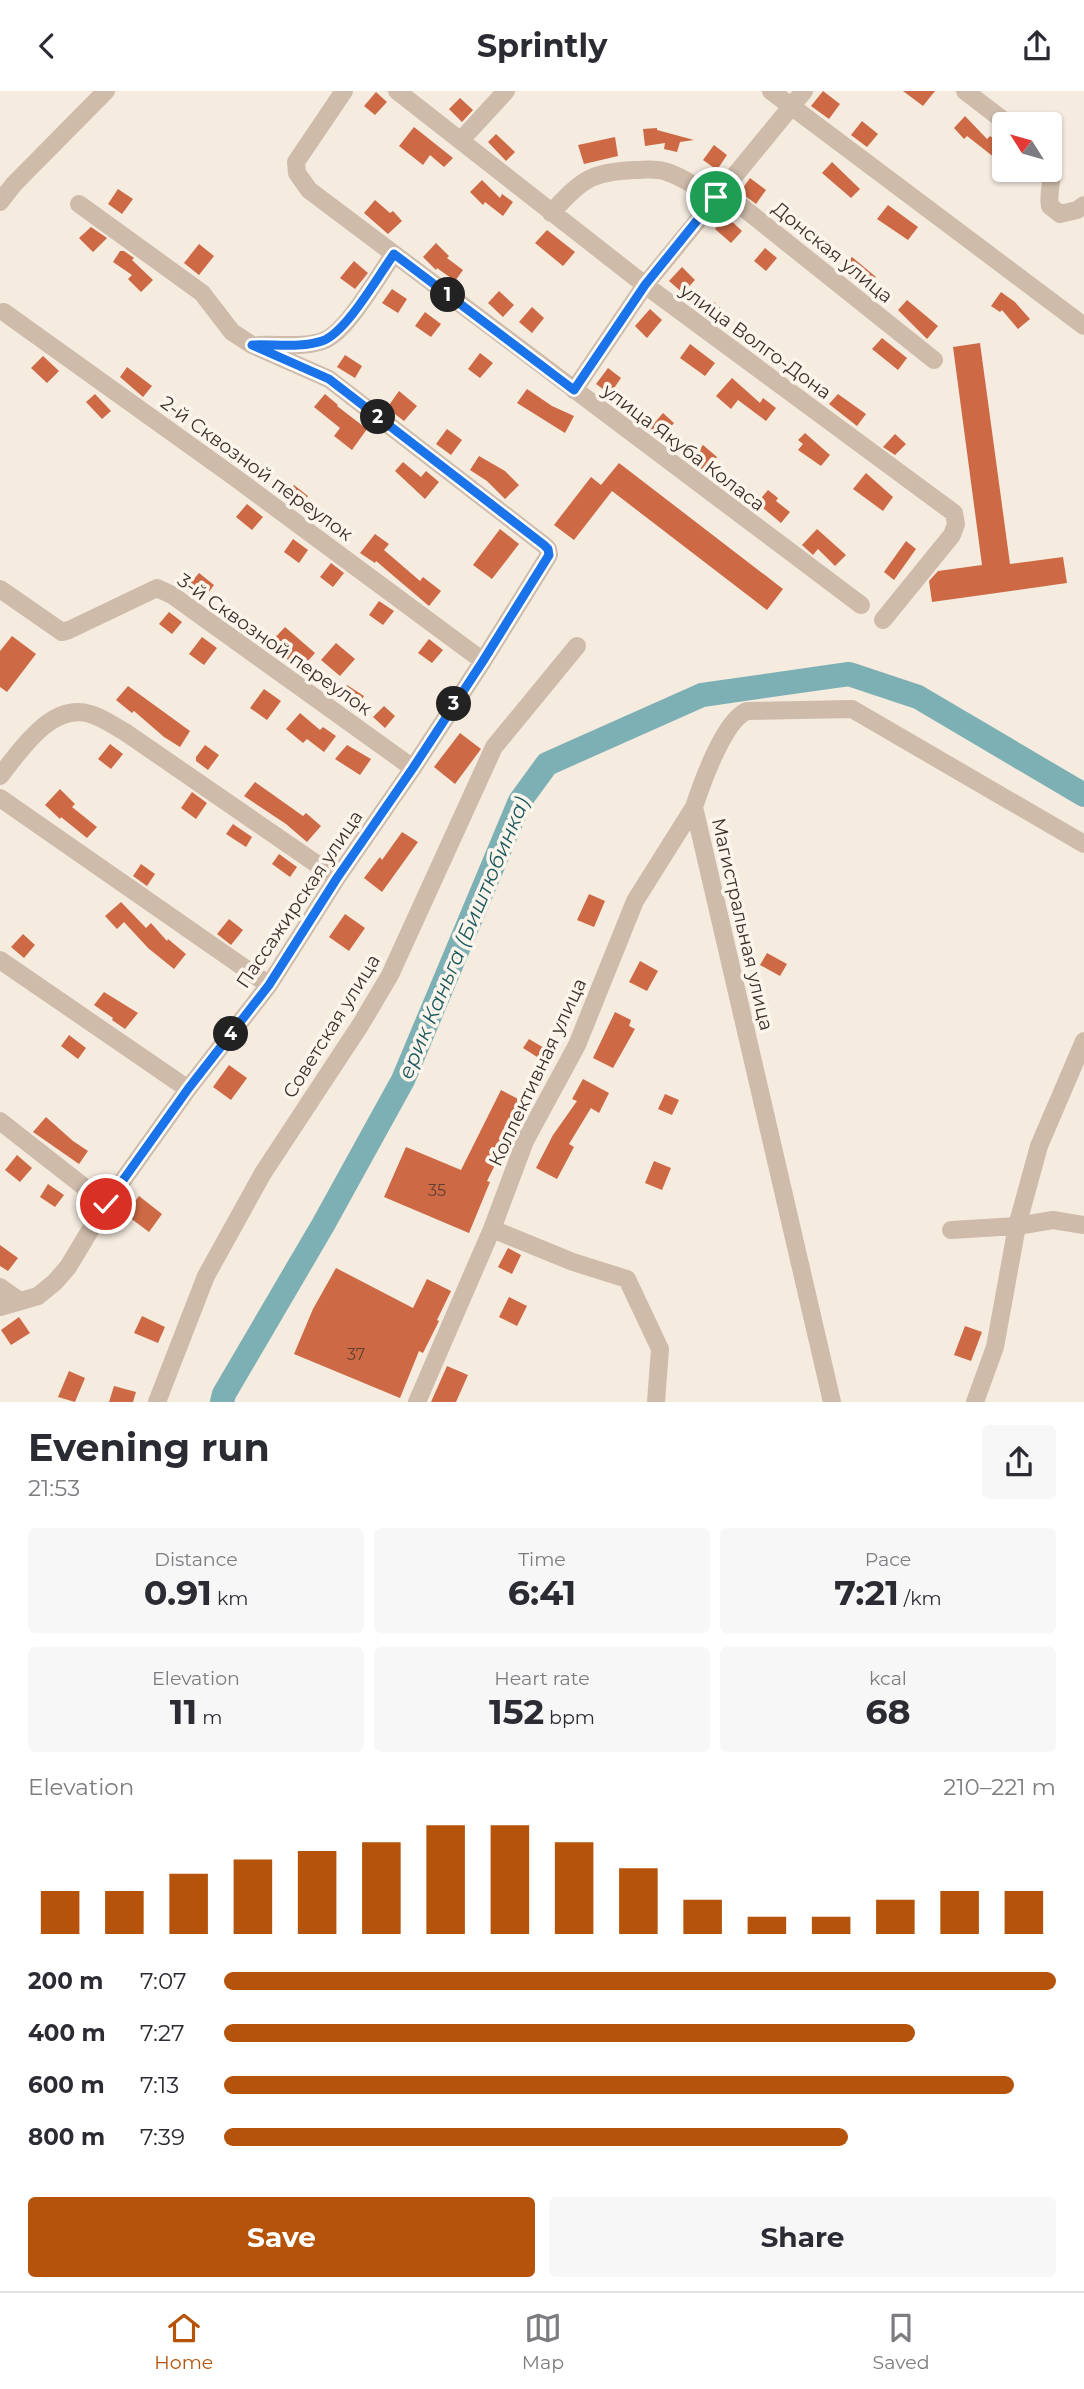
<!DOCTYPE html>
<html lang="en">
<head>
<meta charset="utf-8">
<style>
	:root { --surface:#fff; --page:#f7f7f7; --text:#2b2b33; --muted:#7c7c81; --line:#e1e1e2; --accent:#b45309 }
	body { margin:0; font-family:Montserrat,sans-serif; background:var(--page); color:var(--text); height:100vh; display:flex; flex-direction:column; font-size:26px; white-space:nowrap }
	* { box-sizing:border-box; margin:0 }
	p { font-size:23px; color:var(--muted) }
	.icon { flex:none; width:38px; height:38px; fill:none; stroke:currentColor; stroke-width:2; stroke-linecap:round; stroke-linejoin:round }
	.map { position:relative; height:1311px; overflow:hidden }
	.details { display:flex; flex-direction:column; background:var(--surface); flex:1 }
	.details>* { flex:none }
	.needle { width:46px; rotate:307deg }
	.controls { position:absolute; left:992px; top:21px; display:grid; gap:14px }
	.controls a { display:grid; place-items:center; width:70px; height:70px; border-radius:7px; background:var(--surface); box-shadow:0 2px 5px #0004; font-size:35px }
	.pin { position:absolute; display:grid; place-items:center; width:60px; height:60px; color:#fff; margin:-30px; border:4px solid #fff; border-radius:50%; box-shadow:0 2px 7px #0007 }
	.km { position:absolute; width:35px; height:35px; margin:-18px; border-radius:50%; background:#222; color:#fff; font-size:19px; line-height:35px; text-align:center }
	.round { display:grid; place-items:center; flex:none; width:74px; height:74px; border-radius:7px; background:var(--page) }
	.overview { display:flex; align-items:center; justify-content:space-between; height:119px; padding:0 28px }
	h1 { font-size:38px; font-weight:700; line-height:52px }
	.stats { display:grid; grid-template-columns:repeat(3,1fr); gap:10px; height:119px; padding:7px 28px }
	.stats div { display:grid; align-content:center; border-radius:7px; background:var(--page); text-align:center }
	.stats b { font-size:35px; font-weight:700 }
	.stats small { font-size:19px; font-weight:400 }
	.stats p { font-size:19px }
	.chart { height:196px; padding:14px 28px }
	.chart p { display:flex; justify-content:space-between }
	.chart svg { width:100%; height:126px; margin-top:7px; stroke:var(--accent); stroke-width:6 }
	.cta { display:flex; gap:14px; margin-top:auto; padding:14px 28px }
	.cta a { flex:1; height:80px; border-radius:7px; background:var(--accent); color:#fff; font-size:28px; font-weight:700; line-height:80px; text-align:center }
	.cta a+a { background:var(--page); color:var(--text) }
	ul { padding:0 28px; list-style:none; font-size:23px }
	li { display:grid; grid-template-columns:112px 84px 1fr; align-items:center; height:52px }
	li i { height:18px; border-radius:9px; background:var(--accent) }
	header { display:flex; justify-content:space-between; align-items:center; height:91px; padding:0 28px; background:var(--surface); font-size:32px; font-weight:700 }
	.dock { display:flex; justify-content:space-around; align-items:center; height:98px; border-top:2px solid var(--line); background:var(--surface); font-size:19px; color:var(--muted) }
	.dock a { display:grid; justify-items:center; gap:4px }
	.dock .on { color:var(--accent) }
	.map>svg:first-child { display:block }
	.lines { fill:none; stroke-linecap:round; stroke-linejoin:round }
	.river { stroke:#7cb0b4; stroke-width:24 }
	.building { fill:#cd6a45 }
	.minor { stroke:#cebbaa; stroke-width:18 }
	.route-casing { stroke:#fff; stroke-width:14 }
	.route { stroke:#1a73e8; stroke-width:9 }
	.labels { text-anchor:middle; stroke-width:7; stroke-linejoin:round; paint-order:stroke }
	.number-label { font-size:16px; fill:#603e31 }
	.street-label { font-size:19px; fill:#3b302a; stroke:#fbf5ec }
	.water-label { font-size:21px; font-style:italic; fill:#1c5960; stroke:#fbf5ec }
</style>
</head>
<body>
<header><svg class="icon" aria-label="back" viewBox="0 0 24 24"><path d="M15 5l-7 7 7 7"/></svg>Sprintly<svg class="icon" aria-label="share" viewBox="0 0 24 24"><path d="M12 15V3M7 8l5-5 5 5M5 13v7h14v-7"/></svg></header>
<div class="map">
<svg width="1084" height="1311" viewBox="0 0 1084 1311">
	<rect width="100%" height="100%" fill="#f5ebdf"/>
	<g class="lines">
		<!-- river -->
		<path class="river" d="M222 1311 224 1303 323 1134 403 989 520 710 547 673 702 604 849 583 918 606 1084 704"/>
	</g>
	<!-- building -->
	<path class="building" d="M823 0 840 13 829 28 811 15Z
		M903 0H935L923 15Z
		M376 1 387 11 375 24 364 15Z
		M460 7 473 19 462 31 449 18Z
		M965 25 987 48 990 45 1004 56 1001 61 1004 65V74L967 45 964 48 954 37Z
		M862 30 878 43 867 56 851 44Z
		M414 36 453 67 444 76 430 64 423 74 399 55Z
		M657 37V39L694 49 680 51 677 61 664 58 665 52 645 55 643 38Z
		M496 43 515 61 506 70 488 51Z
		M615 46 618 65 584 73 578 54Z
		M714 54 727 64 717 79 703 69Z
		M832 71 860 98 851 107 822 82Z
		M750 87 766 99 756 113 740 101Z
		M482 89 500 107 502 103 513 111 503 125 485 111 483 114 470 101Z
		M118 98 133 108 122 123 108 113Z
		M375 109 390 122 393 120 402 130 388 143 364 122Z
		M888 114 918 136 908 149 877 128Z
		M726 125 742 140 731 152 715 138Z
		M91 136 107 147 93 161 79 147Z
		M547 139 575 161 563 175 535 152Z
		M436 152 449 165 447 167 463 179 455 190 437 177 436 179 423 166Z
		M199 153 214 165 199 184 184 172Z
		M765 157 777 167 766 180 754 170Z
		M120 160H124L134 167 132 169 153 189 141 201 128 188 132 184 113 171Z
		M852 166 876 186 866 196 856 186 853 189 841 179Z
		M354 170 368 182 355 198 340 187Z
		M682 176 695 189 683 202 669 190Z
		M392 198 407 208 398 222 382 212Z
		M499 200 514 214 503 226 488 212Z
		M1001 201 1015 211 1030 228 1018 238 1002 219 1000 221 991 215Z
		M907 209 938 235 927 248 898 219Z
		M714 211 729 225 720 235 704 221Z
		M532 216 544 227 532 242 519 231Z
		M650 218 662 229 647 247 635 235Z
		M425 221 441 233 431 246 415 235Z
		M882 247 907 267 898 279 872 258Z
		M980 252 1010 473 1063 466 1067 492 932 511 929 490 938 480 982 474 953 256Z
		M690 253 715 272 705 285 680 267Z
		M480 262 493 272 480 287 468 278Z
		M345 264 362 275 355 287 337 276Z
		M43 265 59 280 47 292 31 277Z
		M127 276 152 295 143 306 120 286Z
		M608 277 621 287 610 303 596 293Z
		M732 287 760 312 763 307 776 317 766 330 738 309 731 318 716 305Z
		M527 298 552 315 574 325 565 342 517 312Z
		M399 300 417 315 404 330 387 317Z
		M95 303 111 320 102 328 86 311Z
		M325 303 338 314 337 315 367 338 352 359 334 345 340 337 314 316Z
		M838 303 866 323 857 335 829 313Z
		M663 322 674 332 661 347 650 337Z
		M447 338 462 349 451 364 436 353Z
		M805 342 830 364 821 375 798 359 803 353 798 349Z
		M895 343 906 353 895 364 883 356Z
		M703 354 717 366 704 380 691 368Z
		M479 365 505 380 519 394 505 408 487 390 470 379Z
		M403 371 421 386 426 380 439 391 425 408 395 380Z
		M619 372 783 498 767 519 612 400 574 449 554 434 591 386 601 394Z
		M866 382 893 406 883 420 853 398Z
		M294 394 308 405 297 418 283 408Z
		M768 399 778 407 776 410 790 421 781 432 757 412Z
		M247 413 263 426 252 439 236 426Z
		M500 438 519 453 492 488 473 474Z
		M817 438 846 464 835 475 818 458 813 464 802 454Z
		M375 443 389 453 384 459 420 490 423 486 441 500 429 515 376 470 375 472 360 462Z
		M293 448 308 459 299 472 284 461Z
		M906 450 916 458 894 489 884 481Z
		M331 472 344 482 333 496 320 486Z
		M199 482 214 494 203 509 187 496Z
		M379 510 394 520 383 534 369 524Z
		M169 521 182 531 172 543 159 533Z
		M285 536 315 562 300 579 269 553Z
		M12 545 36 563 7 601 0 596V560Z
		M202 546 217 557 204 574 189 563Z
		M429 548 443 559 432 572 418 562Z
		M336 552 355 568 340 585 321 569Z
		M347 594 364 605 357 616H352L339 606Z
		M128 595 190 640 180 656 164 646 134 620 132 622 116 609Z
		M264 598 281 610 267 629 250 617Z
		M384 615 395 625 385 637 373 626Z
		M300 622 320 639 323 636 336 645 324 661 307 648 303 652 286 638Z
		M460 642 481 658 455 693 434 676Z
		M110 653 123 663 111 678 98 668Z
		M205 654 219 664 208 679 196 670V666Z
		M347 654 371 668 360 684 335 668Z
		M255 691 303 725 306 722 321 735 307 751 286 733 244 705Z
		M60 698 75 713 72 716 97 736 87 747 61 726 60 728 45 714Z
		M192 701 207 712 196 728 181 717Z
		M233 733 252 746 246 756 226 743Z
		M402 741 418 751 382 801 364 787 380 766 382 769Z
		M279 763 297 776 290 786 272 773Z
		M141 773 155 783 147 795 133 785Z
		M589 803 605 810 594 836 577 829Z
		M121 811 146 837 151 832 167 850 168 848 186 863 174 878 148 857 124 831 117 838 105 825Z
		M345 823 365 837 349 860 329 846Z
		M229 828 243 839 231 854 217 843Z
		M23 843 35 854 24 867 11 856Z
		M767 862 787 873 780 885 760 874Z
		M640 870 658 880 647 900 629 891Z
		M104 901 138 922 125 938 112 929 113 927 94 914Z
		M615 921 631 929 629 935 635 938 613 977 593 967Z
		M69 944 86 957 78 968 61 955Z
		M529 948 551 961 545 971 523 957Z
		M229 974 247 987 231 1009 213 996Z
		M583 988 609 1002 599 1022 591 1017 569 1053 574 1056 557 1088 536 1077 553 1044 577 1010 572 1008Z
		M501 999 526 1012 487 1090 490 1091 469 1142 384 1106 406 1056 461 1079Z
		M665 1003 679 1009 672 1024 658 1018Z
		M46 1026 73 1050 88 1060 79 1073 33 1041Z
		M17 1064 32 1077 20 1091 5 1079Z
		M654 1070 671 1077 662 1099 645 1092Z
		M48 1093 64 1104 55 1116 40 1106Z
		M139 1105 162 1123 149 1141 125 1123Z
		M0 1154 18 1167 8 1180 0 1175Z
		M508 1157 521 1164 512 1183 498 1176Z
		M336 1177 413 1217 427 1188 451 1200 437 1229 439 1230 423 1262 419 1260 400 1307 294 1263 313 1218Z
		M509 1206 527 1215 517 1235 499 1226Z
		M142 1225 165 1236 158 1252 134 1242Z
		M19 1226 30 1242 11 1254 1 1239Z
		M965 1235 982 1241 971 1270 954 1264Z
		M447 1275 468 1284 456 1311H431Z
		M69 1280 85 1287 75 1311 58 1306Z
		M114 1295 136 1301 133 1311H109Z"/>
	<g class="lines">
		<!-- minor -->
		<path class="minor" d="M344 0 296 71 297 82 309 99 861 514
			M397 0 645 194 954 422 956 433 952 444 883 529
			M771 0 1084 235
			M965 0 1008 33
			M461 49 506 0
			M1050 73C1055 85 1047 101 1050 115L1060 123 1077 119 1084 114
			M0 111 14 93 106 0
			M551 122C581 90 589 81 634 79 645 79 656 77 667 81 684 86 699 99 715 106 724 109 732 110 741 115L934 269
			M4 221 237 388 483 570
			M259 254C280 253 306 257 325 249 348 239 378 185 394 163
			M574 299 645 194 804 0
			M0 498 62 541 69 539 157 497 172 504 413 677
			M0 685C20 660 51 611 90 623 102 626 114 635 125 641L337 787
			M0 707 269 894
			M0 869 188 998
			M0 1030 106 1113
			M492 1138 573 1171 627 1188 660 1258 656 1311
			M951 1139 1017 1135 1053 1129 1084 1134
			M0 1196 20 1210
			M0 1216 38 1205 55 1191 68 1176 106 1113 188 998 269 894 337 787 413 677 483 570 549 464 548 458 544 454 329 288 252 254 232 241 202 202 79 113
			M157 1311 206 1185 263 1082 361 933 390 884 494 656 577 555
			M417 1311 492 1138 525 1050 577 954 635 810 694 716
			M832 1311 694 716C702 692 724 629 747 620L852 618 1084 753
			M975 1311 995 1256 1017 1135 1039 1055 1084 950"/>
	</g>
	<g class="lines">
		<defs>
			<path id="route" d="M106 1113 188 998 269 894 337 787 413 677 483 570 549 464 548 458 544 454 329 288 252 254C275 253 301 257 322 250 346 242 378 185 394 163L574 299 645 194 716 106"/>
		</defs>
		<!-- route casing -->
		<use href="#route" class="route-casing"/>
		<!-- route -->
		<use href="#route" class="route"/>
	</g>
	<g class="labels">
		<!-- number labels -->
		<g class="number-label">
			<text x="437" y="1105">35</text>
			<text x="356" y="1269">37</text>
		</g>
		<!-- street labels -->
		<g class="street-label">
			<text transform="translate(833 161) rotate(39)" y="7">Донская улица</text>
			<text transform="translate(756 250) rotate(36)" y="7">улица Волго-Дона</text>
			<text transform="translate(684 356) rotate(37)" y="7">улица Якуба Коласа</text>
			<text transform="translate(257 377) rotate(36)" y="7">2-й Сквозной переулок</text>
			<text transform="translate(275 553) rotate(35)" y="7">3-й Сквозной переулок</text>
			<text transform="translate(299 808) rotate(-56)" y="7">Пассажирская улица</text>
			<text transform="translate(743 833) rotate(77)" y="7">Магистральная улица</text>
			<text transform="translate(331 935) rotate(-58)" y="7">Советская улица</text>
			<text transform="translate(537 981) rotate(-65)" y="7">Коллективная улица</text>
		</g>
		<!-- water labels -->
		<g class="water-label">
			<text transform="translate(464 847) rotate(-67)" y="7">ерик Каньга (Биштюбинка)</text>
		</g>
	</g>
</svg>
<div class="controls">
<a><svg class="needle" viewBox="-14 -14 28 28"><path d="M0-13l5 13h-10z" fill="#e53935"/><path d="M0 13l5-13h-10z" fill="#7c7c81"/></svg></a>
</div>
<div class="pin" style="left:716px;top:106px;background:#1e9e55"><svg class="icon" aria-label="arrive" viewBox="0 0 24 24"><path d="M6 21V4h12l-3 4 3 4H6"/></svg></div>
<div class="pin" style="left:106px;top:1113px;background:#d93025"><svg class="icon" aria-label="check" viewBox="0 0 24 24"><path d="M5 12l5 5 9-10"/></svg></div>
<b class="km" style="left:448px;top:204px">1</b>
<b class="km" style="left:378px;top:326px">2</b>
<b class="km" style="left:454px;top:613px">3</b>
<b class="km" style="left:231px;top:943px">4</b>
</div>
<section class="details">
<div class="overview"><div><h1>Evening run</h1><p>21:53</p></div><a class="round"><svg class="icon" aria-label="share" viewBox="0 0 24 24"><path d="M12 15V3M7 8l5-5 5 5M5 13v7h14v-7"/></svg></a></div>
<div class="stats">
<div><p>Distance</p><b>0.91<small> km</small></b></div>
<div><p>Time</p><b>6:41</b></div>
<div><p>Pace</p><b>7:21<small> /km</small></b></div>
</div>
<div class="stats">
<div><p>Elevation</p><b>11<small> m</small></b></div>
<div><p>Heart rate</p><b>152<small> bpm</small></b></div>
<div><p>kcal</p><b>68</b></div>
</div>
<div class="chart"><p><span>Elevation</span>210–221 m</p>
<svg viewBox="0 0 160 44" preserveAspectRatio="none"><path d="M5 44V29M15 44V29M25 44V23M35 44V18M45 44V15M55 44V12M65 44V6M75 44V6M85 44V12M95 44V21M105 44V32M115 44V38M125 44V38M135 44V32M145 44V29M155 44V29"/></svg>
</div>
<ul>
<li><b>200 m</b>7:07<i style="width:100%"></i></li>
<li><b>400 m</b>7:27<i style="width:83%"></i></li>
<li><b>600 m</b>7:13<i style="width:95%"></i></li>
<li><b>800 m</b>7:39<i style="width:75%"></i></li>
</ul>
<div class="cta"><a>Save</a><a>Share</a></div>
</section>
<nav class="dock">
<a class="on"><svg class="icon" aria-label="home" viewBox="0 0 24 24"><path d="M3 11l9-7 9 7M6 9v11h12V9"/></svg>Home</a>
<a><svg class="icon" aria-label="map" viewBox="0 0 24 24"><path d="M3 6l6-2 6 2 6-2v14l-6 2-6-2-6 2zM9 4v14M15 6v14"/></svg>Map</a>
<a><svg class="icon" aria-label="saved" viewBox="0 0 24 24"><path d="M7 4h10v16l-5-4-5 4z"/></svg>Saved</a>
</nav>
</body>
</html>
